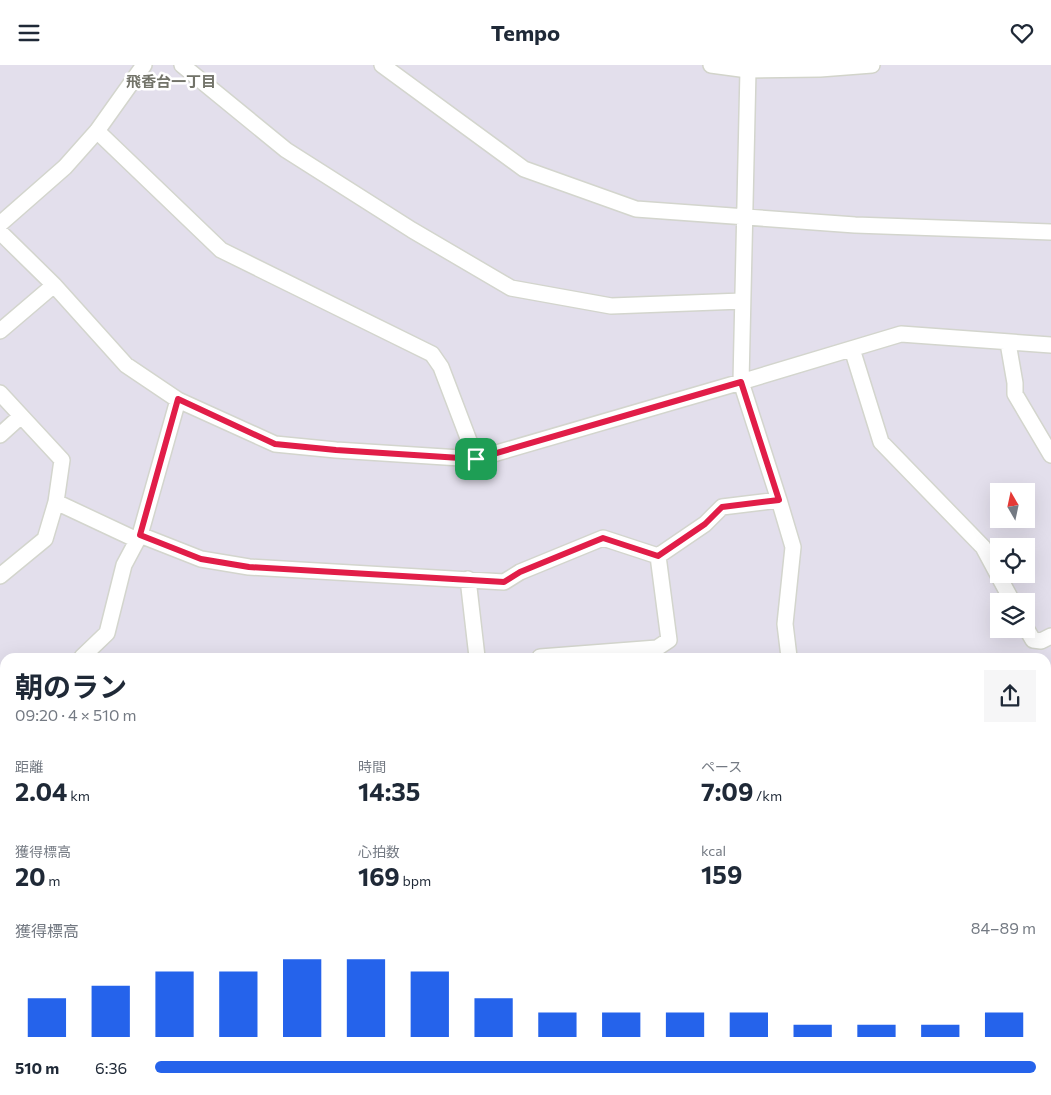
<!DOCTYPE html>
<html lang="ja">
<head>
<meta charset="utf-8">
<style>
	:root { --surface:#fff; --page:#f6f6f7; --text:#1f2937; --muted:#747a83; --accent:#2563eb }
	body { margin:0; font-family:Commissioner,"Noto Sans JP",sans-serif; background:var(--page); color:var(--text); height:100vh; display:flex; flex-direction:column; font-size:19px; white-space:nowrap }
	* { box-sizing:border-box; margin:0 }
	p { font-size:16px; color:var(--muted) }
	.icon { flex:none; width:28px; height:28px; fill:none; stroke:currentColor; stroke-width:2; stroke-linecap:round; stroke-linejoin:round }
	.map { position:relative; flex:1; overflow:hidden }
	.details { position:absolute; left:0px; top:588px; width:1051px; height:442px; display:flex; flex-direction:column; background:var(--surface); border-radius:15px 15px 0 0; box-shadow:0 5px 20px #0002 }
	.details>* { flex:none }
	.needle { width:32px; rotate:351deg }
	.controls { position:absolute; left:990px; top:418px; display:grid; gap:10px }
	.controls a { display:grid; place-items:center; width:45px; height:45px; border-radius:0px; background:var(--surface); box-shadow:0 5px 20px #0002; font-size:25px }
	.pin { position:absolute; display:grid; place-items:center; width:42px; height:42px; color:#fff; margin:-21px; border-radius:10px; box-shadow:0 2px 8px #0006 }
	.round { display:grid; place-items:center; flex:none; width:52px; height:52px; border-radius:0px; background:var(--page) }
	.overview { display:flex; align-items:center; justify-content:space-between; height:85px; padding:0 15px }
	h1 { font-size:28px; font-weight:700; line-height:38px }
	.figures { display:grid; grid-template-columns:repeat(3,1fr); gap:8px; height:85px; padding:5px 15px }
	.figures div { display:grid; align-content:center }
	.figures b { font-size:25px; font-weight:700 }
	.figures small { font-size:14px; font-weight:400 }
	.figures p { font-size:14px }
	.chart { height:140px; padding:10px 15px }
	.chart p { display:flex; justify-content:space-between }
	.chart svg { width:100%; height:90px; margin-top:5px; stroke:var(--accent); stroke-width:6 }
	ul { padding:0 15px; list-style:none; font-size:16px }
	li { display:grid; grid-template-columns:80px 60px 1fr; align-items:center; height:38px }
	li i { height:12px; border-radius:6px; background:var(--accent) }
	header { display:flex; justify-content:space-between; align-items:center; height:65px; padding:0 15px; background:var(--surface); font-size:22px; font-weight:700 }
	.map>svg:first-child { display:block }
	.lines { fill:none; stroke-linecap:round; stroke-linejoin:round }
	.street-casing { stroke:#d3d5cd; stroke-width:18 }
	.secondary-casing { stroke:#d2d4ca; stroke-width:18 }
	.highway-casing { stroke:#3a00eb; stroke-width:18 }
	.street { stroke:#fff; stroke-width:15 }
	.secondary { stroke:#fff; stroke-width:15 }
	.highway { stroke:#a883ff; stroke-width:15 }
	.route-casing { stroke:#fff; stroke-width:10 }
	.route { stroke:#e11d48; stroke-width:6 }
	.labels { text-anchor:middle; stroke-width:5; stroke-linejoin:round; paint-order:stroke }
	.neighbourhood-label { font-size:15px; font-weight:bold; fill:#727369; stroke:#fff }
</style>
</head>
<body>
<header><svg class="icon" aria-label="menu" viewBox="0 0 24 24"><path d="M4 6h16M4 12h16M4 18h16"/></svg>Tempo<svg class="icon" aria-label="heart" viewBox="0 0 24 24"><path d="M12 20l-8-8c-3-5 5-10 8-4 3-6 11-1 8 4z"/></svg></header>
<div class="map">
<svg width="1051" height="1030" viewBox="0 0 1051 1030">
	<rect width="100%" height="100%" fill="#e3dfec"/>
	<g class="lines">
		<defs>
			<path id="street" d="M182 0 286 85 412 165 511 223 611 241 742 236
				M382 0 524 104 636 144 855 160 1051 167
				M748 5 741 317 901 269 1051 280
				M97 66 221 185 432 289 441 302 476 394
				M0 159 65 102 97 66 144 0
				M0 167 54 220 126 300 178 335 275 379 336 385 476 394 741 317 779 435 722 442 705 459 658 491 669 575 657 583 540 592
				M0 266 54 220
				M1008 278 1015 318V329L1051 390
				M852 284 881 377 983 482 1012 536
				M0 328 62 395 56 437 137 475
				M0 370 21 351
				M779 435 793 482 785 559 789 592
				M140 470 201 494 249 502 504 517 520 507 603 473 658 491
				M0 511 45 474 56 437
				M468 514 477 592
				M1026 563 1033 575 1041 576 1051 571
				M82 592 107 568 124 500 140 470 178 335
				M0 666 5 662
				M1046 667 1051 664
				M0 772 5 774
				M1046 804 1051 803
				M0 917 5 915
				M464 1025 473 1030
				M190 1030 191 1025
				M623 1030 631 1025"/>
			<path id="secondary" d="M711 0 748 5 820 4 872 0"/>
			<path id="highway" d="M0 1024 26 1030"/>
		</defs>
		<!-- street casing -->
		<use href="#street" class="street-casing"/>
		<!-- secondary casing -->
		<use href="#secondary" class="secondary-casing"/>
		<!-- highway casing -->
		<use href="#highway" class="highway-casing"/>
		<!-- street -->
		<use href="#street" class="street"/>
		<!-- secondary -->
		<use href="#secondary" class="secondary"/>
		<!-- highway -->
		<use href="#highway" class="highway"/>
	</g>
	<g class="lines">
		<defs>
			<path id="route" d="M741 317 779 435 722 442 705 459 658 491 603 473 520 507 504 517 249 502 201 494 140 470 178 334 275 379 336 385 476 394Z"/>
		</defs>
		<!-- route casing -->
		<use href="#route" class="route-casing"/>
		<!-- route -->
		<use href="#route" class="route"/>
	</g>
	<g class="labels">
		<!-- neighbourhood labels -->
		<g class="neighbourhood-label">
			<text x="171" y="22">飛香台一丁目</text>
		</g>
	</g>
</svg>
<div class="controls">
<a><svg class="needle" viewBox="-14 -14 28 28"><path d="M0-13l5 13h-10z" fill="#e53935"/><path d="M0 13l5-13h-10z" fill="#747a83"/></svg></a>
<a><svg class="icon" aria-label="locate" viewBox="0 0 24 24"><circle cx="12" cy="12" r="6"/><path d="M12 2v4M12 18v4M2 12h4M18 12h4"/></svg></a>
<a><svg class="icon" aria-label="layers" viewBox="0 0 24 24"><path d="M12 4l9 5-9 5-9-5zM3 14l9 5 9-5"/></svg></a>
</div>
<div class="pin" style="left:476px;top:394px;background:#1e9e55"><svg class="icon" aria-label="arrive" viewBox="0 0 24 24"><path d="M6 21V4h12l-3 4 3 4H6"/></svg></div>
<section class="details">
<div class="overview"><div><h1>朝のラン</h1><p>09:20 · 4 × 510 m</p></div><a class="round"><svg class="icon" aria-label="share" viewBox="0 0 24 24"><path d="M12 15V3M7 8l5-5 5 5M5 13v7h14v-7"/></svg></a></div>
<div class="figures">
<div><p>距離</p><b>2.04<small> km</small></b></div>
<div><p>時間</p><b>14:35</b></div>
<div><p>ペース</p><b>7:09<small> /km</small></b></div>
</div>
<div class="figures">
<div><p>獲得標高</p><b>20<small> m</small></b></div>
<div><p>心拍数</p><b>169<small> bpm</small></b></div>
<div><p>kcal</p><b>159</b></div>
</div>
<div class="chart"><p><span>獲得標高</span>84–89 m</p>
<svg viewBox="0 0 160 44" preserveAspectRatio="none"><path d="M5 44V25M15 44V19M25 44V12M35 44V12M45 44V6M55 44V6M65 44V12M75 44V25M85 44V32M95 44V32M105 44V32M115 44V32M125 44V38M135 44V38M145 44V38M155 44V32"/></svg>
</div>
<ul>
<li><b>510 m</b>6:36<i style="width:100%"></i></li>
</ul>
</section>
</div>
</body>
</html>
